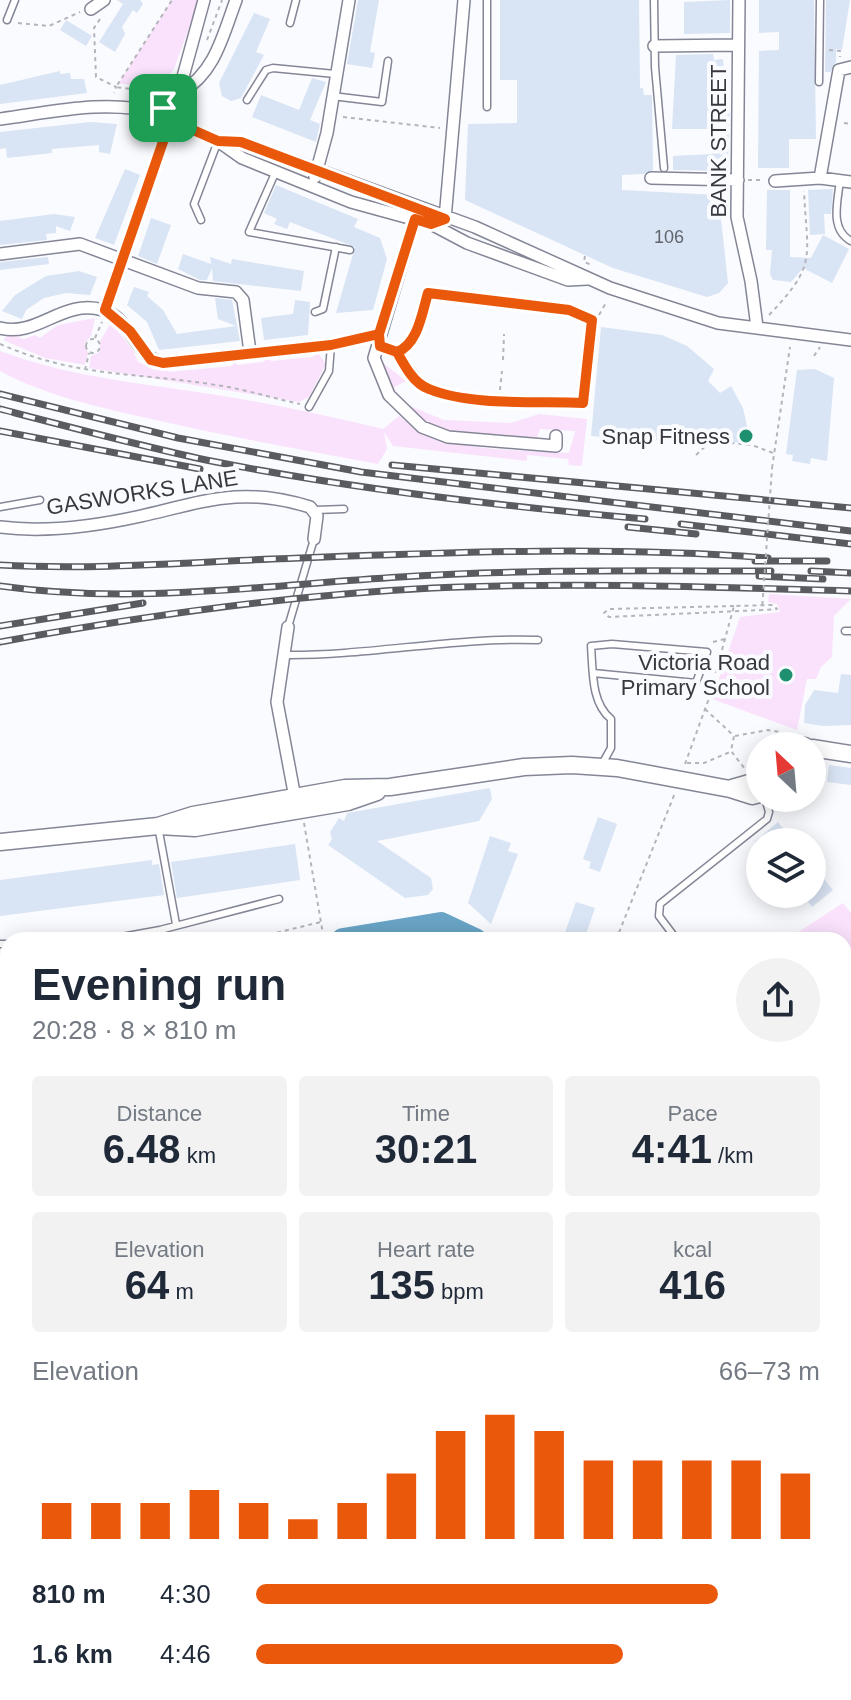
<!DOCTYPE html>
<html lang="en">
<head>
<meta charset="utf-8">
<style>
	:root { --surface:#fff; --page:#f2f2f3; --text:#1f2937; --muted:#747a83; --accent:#ea580c }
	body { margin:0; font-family:Helvetica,sans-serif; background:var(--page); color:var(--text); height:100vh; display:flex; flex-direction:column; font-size:30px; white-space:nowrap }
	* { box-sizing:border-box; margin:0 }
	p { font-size:26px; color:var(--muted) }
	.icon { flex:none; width:44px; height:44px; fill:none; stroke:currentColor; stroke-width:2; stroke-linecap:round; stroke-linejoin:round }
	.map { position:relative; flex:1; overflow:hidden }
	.details { position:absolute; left:0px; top:932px; width:852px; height:768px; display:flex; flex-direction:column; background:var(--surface); border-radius:24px 24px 0 0; box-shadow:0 4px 20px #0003 }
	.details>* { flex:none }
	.needle { width:52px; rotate:334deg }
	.tools { position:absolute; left:746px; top:732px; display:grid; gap:16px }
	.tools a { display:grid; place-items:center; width:80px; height:80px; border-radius:50%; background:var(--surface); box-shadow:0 4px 20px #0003; font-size:40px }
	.pin { position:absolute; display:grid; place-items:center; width:68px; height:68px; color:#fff; margin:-34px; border-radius:16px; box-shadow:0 4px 12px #0006 }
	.round { display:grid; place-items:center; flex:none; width:84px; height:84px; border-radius:42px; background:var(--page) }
	.overview { display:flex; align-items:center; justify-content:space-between; height:136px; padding:0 32px }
	h1 { font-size:44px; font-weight:700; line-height:60px }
	.metrics { display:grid; grid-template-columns:repeat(3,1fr); gap:12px; height:136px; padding:8px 32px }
	.metrics div { display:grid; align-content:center; border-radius:8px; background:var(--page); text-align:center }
	.metrics b { font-size:40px; font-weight:700 }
	.metrics small { font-size:22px; font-weight:400 }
	.metrics p { font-size:22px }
	.chart { height:224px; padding:16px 32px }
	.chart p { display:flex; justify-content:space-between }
	.chart svg { width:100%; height:144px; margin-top:8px; stroke:var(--accent); stroke-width:6 }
	ul { padding:0 32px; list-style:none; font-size:26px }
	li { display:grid; grid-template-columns:128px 96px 1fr; align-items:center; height:60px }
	li i { height:20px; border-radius:10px; background:var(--accent) }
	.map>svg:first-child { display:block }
	.green { fill:#fae2fc }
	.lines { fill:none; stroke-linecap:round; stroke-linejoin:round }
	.stream { stroke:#69a4c6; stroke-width:4 }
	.river { stroke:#69a4c6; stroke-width:24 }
	.building { fill:#d9e4f4 }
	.lane-casing { stroke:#848696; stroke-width:9 }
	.street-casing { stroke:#848696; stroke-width:14 }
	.secondary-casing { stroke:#848696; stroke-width:19 }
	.path { stroke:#b4b5ba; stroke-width:2; stroke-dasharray:4 4; stroke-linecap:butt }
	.lane { stroke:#fff; stroke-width:6 }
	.street { stroke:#fff; stroke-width:11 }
	.secondary { stroke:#fff; stroke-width:16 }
	.rail-casing { stroke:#5a5b61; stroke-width:7 }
	.rail { stroke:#fafbff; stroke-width:4; stroke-dasharray:12; stroke-linecap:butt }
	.path-bridge { stroke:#b4b5ba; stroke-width:2; stroke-dasharray:4 4; stroke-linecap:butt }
	.route-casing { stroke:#fff; stroke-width:16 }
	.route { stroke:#ea580c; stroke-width:10 }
	.poi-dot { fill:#1e8f70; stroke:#fafbff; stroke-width:3 }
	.labels { text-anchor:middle; stroke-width:8; stroke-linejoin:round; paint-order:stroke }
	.number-label { font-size:18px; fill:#60646d }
	.street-label { font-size:22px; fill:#383940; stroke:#fafbff }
	.poi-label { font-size:22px; fill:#383940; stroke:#fafbff; text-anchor:end }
</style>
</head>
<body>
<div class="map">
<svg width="851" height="1700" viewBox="0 0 851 1700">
	<rect width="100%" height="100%" fill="#fafbff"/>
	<!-- green -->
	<path class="green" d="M172 0H199L174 69 160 85 118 84Z
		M95 318 91 336 84 344 88 353 85 365 45 358 3 340 9 335 24 339 35 335 40 338 58 325Z
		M111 323 133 350 138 362 155 370 167 369 169 372 232 366 235 362 238 365 263 362 267 358 271 361 312 357 318 353 326 364 309 397 299 402 89 368 91 356 100 352V341Z
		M0 351C65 375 129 382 197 392 260 401 321 414 383 429L399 416C446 454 512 449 569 453L575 431 540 429 537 438 530 441C456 433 405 442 378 359L406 381 393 388 410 406 444 420 511 423 539 414 587 419 582 466 569 465 568 459 527 455V461L393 446 384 432 387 449 378 464C302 450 226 436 151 419 99 407 46 396 0 371Z
		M769 594 851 599 834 616 832 657 821 667 816 679H807L797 730 712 699 740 617 780 612 777 604 768 602Z
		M843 903 851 913V1079L844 1080V940H786Z
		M8 1008V1409L0 1404V1009Z
		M492 1692H838L851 1700H497Z"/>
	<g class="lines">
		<!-- stream -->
		<path class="stream" d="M0 1203 8 1177"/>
		<!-- river -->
		<path class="river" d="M343 940 441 924 475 940
			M0 1001H8
			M844 1043 851 1044"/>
	</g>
	<!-- building -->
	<path class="building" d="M117 0H140L143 4 137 13 133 10 122 27 125 34 115 52 99 42 123 4Z
		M358 0H379L370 52 375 53 372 68 347 64Z
		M500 0H639L640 88H643L644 95H652L653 170 644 174 622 175V190L716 195 719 201 728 283 719 293 707 297 613 268 465 200 468 124 517 123V80H500Z
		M730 0V33L684 34V2Z
		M759 0H814L816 139H789V168H758L759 51 779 50V32L759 33Z
		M826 0H850L842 50 836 49V62L830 72H825Z
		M254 13 270 19 256 52 264 55 241 98 231 101 222 96 219 83Z
		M66 20 92 36 86 46 60 30Z
		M713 54 714 60 723 59 725 89H730L728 171 673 170V156L712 154V142L713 129H672L676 55Z
		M60 71V74L70 73 71 79H84L87 93 0 104V85Z
		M312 78 326 82 310 120 320 124 316 142 252 117 261 95 299 110Z
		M90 122 117 124 110 154 99 152V145L52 149V153L7 158 6 148 0 149V132Z
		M125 169 140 175 114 245 95 238Z
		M276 185 358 219 354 227 380 238 387 259 373 310 336 313 355 247 290 222 287 229 274 224 277 219 264 213Z
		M833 189 831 214H824L825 234 810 235 808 190Z
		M767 190H790V257L811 258 823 235 849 249 832 283 803 268 791 282 773 280 770 274 772 250H766Z
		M54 214 75 217 70 231 56 226V233L46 234 47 240 0 245V221Z
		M151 218 171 225 157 264 138 256Z
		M183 254 211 264 210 257 231 264 232 259 304 271 301 291 213 281 212 268 207 280H200L178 269Z
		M48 257 49 264 0 270V262Z
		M79 271 97 277 90 295 66 293 44 298 26 310 22 319 2 311 15 295 46 276Z
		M134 287 149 292 147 296 163 310 177 334 236 326 218 319 215 298 232 300 240 341 159 350 147 322 127 305Z
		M295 300 310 302 308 335 264 340 261 318 293 314Z
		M601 327 662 335 687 346 714 369 708 381 720 393 731 386 743 408 751 444 694 437V442L591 436Z
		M815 369 834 378 827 461 811 458 810 464 792 461 793 455 786 454 797 370Z
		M841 674 851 675V725L823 726 804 723 805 705 814 690 838 693Z
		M829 765 851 768V785L827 782Z
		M490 788 492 799 479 821 377 841 431 878 433 889 428 895 405 898 328 845 332 839 330 832 339 818 344 821 347 813Z
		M598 817 617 824 600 872 589 868 591 862 583 859Z
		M778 822 794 842H754Z
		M490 836 511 843 508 851 518 854 491 924 468 903Z
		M295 844 300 880 177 898 171 862Z
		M152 860V865L159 864 164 895 0 916V880Z
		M812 864 833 890 812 907 803 894H812Z
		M576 902 595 908 584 940 564 935Z"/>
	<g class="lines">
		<defs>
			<path id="lane" d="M654 0 655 67 664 168
				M7 20 15 0
				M290 23 296 0
				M819 82 820 0
				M332 96 382 102 388 61
				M247 100 266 70 273 68 335 74
				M487 107V0
				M276 171 249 232 350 250
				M840 180C838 201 829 229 851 241
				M201 220 194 204 218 141
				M315 312 323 309 336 247
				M380 346 387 351 405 349 419 325 428 293 569 310 592 320 583 403 467 397 427 389 397 352
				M309 407 329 371 331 345
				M0 507 40 500
				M315 510 344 509
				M288 627 314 539
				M845 631H851
				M284 655C369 656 453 637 538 640
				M593 673 696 683 707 652 612 644 591 646C593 671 591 703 611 719V748L601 766
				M158 826 176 924
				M105 940 160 930 279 899
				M677 940 659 916 660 904 767 819 769 812 765 798
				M0 944H8"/>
			<path id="street" d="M739 0 737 217 751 281 757 327
				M91 9 104 0
				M654 46 738 45
				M181 92C215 73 223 35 236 0
				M157 120a14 14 0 1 1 28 0a14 14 0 1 1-28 0Z
				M175 106 204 0
				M0 119C53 112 106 99 158 113
				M184 126 218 141 242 158 351 202 431 224 467 243 568 280 587 279
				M218 141 241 142 475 227 610 288 718 323 851 340
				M315 177 327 133 349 0
				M651 178 738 180
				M820 178 839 70 851 67
				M775 181 820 178 851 182
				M415 219 374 358 389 395 422 427 448 437 556 446V436
				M445 219 464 0
				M0 254 80 244 198 288 236 292 243 300 250 352
				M105 310 166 133
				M0 328C37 338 63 298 103 310 132 319 135 357 163 363L331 345 379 334
				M0 527C46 533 96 526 141 516 206 501 242 486 310 507L317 516 314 539
				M288 627 277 702 296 803
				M844 1130 851 1133
				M844 1183H851
				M844 1332 850 1318
				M844 1562 851 1566
				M0 1630 8 1601
				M0 1679 8 1681
				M66 1692 107 1700
				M314 1696 335 1700
				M289 1700 297 1692"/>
			<path id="secondary" d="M788 746H805
				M812 748 851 754
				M732 788 760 780
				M158 826 193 815 345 788 390 787 524 767 572 765 617 768 730 789 752 796 760 794
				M0 842 158 826 195 828 348 802 377 792"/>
		</defs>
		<!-- lane casing -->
		<use href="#lane" class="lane-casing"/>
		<!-- street casing -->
		<use href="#street" class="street-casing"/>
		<!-- secondary casing -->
		<use href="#secondary" class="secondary-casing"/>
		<!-- path -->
		<path class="path" d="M100 19 94 28 96 77 116 87 114 93
			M18 23 49 26 80 12
			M207 40 222 0
			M829 50 840 51V57
			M153 92 116 87 172 0
			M151 98 170 76
			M343 117 440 128
			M844 123 851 124
			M748 180H762
			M585 256 584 262 592 265
			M599 315 607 301
			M769 315C818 264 807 258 804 191
			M95 338 102 322
			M86 346a7 7 0 1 1 14 0a7 7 0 1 1-14 0Z
			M0 344C78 378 136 372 216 385 244 389 272 398 300 404
			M814 356 820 347
			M503 360 504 334
			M85 370 89 353
			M500 390 502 371
			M696 455 711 441 752 445 773 453
			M772 468 790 347
			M713 642 725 639
			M705 709 734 736 731 751 745 769
			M735 736 768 730 780 732
			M687 763H704L730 752
			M685 764 708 701 734 606 773 605 777 609 762 610
			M304 823 324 940
			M246 940 321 922
			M616 940 675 793
			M0 978H8
			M0 1020 8 1019
			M844 1057H851
			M0 1201 8 1207
			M0 1246 8 1239
			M0 1327H8"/>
		<!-- lane -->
		<use href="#lane" class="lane"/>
		<!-- street -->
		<use href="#street" class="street"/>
		<!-- secondary -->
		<use href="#secondary" class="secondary"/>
		<defs>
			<path id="rail" d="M0 394 178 438 361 472 851 531
				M0 409C69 427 137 445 206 460 351 489 498 506 645 519
				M0 431 200 469
				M392 465 851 508
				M681 524 851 544
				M628 527 696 534
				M755 561H827
				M0 565C90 570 182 563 272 559 436 553 603 545 768 558
				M811 571 851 573
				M759 576 823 579
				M0 586C133 605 267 585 400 577 524 569 647 571 771 571
				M0 626 143 603
				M0 642C142 616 288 595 433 588 572 582 712 587 851 591"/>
		</defs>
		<!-- rail casing -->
		<use href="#rail" class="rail-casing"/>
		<!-- rail -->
		<use href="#rail" class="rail"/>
		<!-- path-bridge -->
		<path class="path-bridge" d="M734 606 609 609 604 613 609 617 762 610 772 468"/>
	</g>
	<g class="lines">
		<defs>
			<path id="route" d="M163 108 157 123 166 133 105 310 130 331 151 360 163 363 331 345 379 334 380 346 397 352C418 344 422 313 428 293L569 310 592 320 583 403C538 401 470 406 429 389 414 384 404 365 397 352L380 346 379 334 415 219 431 224 445 219 241 142 218 141 184 126 185 116 179 108H163"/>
		</defs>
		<!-- route casing -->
		<use href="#route" class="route-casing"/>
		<!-- route -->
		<use href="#route" class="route"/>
	</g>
	<!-- markers -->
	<g class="poi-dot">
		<circle cx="746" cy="436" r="8"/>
		<circle cx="786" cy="675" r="8"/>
	</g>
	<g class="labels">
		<!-- number labels -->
		<g class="number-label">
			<text x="669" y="243">106</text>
		</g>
		<!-- street labels -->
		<g class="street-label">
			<text transform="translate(718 141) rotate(-90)" y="8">BANK STREET</text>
			<text transform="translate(142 492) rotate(-9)" y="8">GASWORKS LANE</text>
		</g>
		<!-- poi labels -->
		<g class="poi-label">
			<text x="730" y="444">Snap Fitness</text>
			<text x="770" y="670">Victoria Road<tspan x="770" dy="25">Primary School</tspan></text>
		</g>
	</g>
</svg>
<div class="tools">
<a><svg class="needle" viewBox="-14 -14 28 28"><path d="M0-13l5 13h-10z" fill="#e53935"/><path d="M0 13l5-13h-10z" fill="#747a83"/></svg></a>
<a><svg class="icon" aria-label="layers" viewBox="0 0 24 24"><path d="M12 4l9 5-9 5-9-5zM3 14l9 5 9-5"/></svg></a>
</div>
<div class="pin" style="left:163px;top:108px;background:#1e9e55"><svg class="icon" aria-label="arrive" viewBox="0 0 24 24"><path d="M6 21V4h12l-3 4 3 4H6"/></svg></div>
<section class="details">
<div class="overview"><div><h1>Evening run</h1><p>20:28 · 8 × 810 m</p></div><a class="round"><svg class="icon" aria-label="share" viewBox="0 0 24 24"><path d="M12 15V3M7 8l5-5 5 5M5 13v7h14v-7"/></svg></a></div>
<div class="metrics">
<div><p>Distance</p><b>6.48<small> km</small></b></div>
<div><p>Time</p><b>30:21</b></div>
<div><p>Pace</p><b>4:41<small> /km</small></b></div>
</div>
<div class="metrics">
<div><p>Elevation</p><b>64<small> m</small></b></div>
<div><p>Heart rate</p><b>135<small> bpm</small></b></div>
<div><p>kcal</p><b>416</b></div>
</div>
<div class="chart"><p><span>Elevation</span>66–73 m</p>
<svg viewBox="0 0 160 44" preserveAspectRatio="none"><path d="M5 44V33M15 44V33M25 44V33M35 44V29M45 44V33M55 44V38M65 44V33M75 44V24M85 44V11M95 44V6M105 44V11M115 44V20M125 44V20M135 44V20M145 44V20M155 44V24"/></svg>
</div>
<ul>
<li><b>810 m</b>4:30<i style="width:82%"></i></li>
<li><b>1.6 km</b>4:46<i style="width:65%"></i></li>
</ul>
</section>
</div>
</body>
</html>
